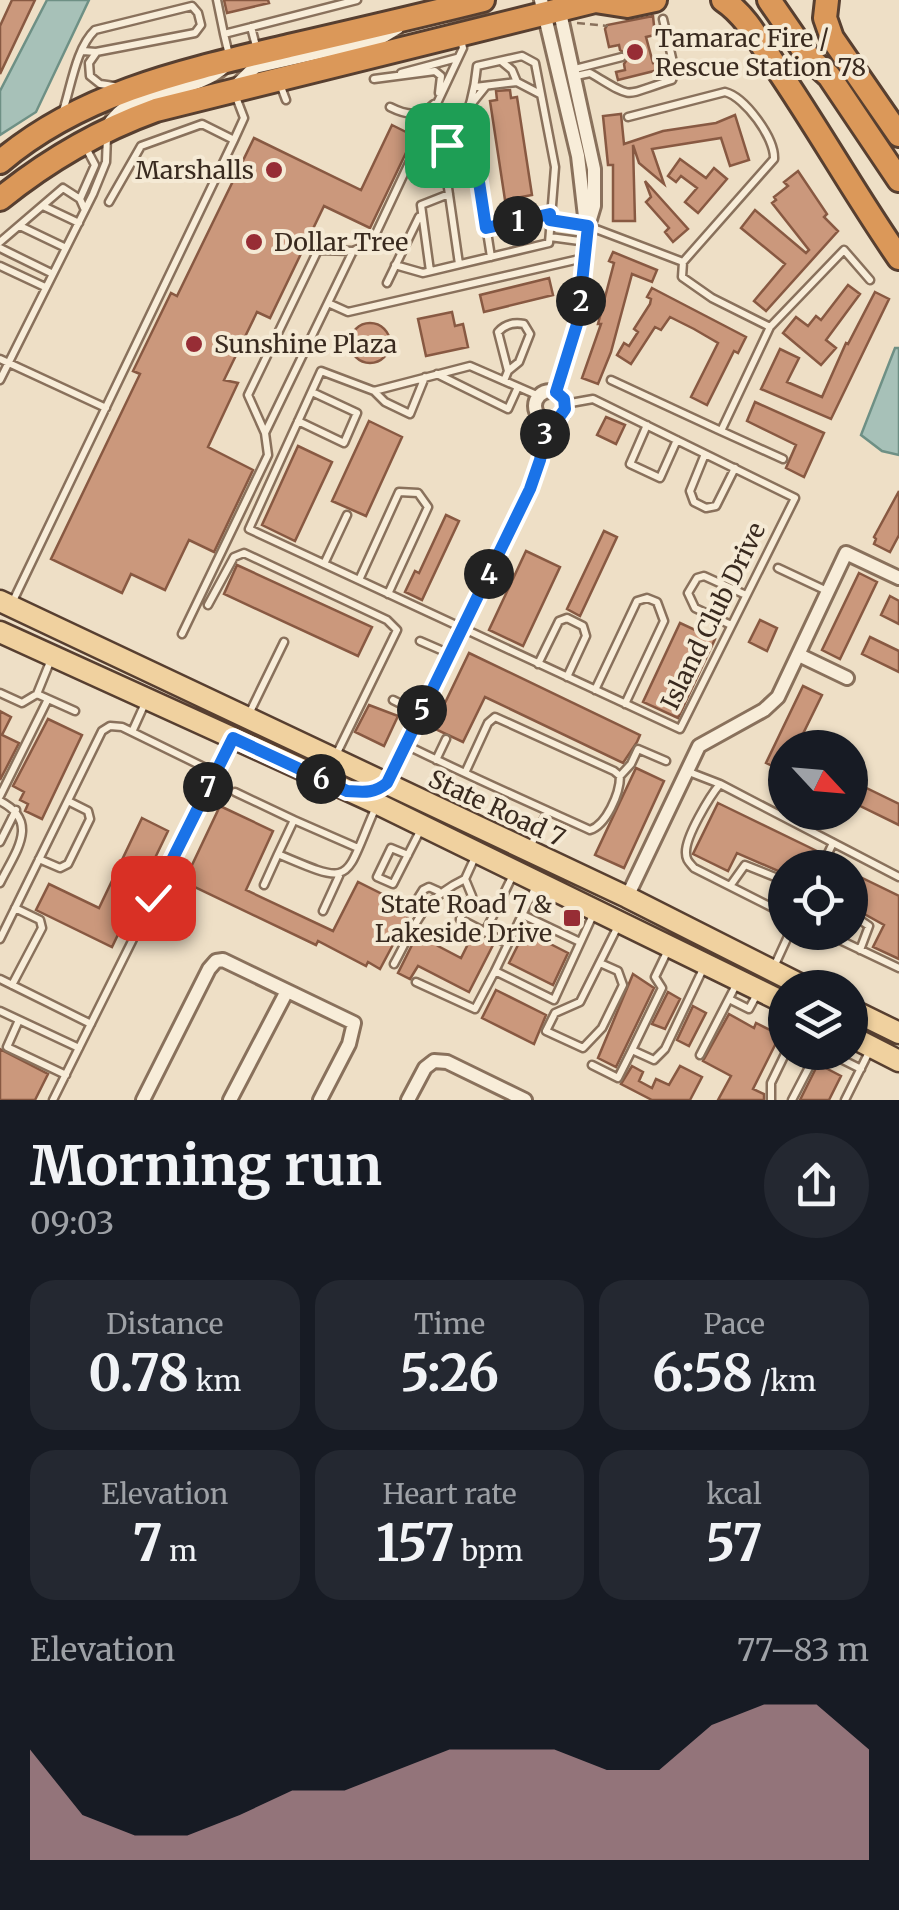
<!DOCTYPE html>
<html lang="en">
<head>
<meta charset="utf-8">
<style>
	:root { --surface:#171b24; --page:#242831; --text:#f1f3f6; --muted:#9ea1a6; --accent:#c89a9f }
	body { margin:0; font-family:Merriweather,serif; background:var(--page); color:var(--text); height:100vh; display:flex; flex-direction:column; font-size:38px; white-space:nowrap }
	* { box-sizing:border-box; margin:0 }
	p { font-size:32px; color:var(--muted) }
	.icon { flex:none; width:55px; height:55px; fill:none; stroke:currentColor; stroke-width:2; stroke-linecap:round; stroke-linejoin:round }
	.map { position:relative; height:1100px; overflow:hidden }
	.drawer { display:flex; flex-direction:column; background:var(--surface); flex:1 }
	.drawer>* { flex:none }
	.needle { width:65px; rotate:116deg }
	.controls { position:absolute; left:768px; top:730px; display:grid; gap:20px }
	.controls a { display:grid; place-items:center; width:100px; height:100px; border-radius:50%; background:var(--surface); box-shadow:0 2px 8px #0004; font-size:50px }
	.pin { position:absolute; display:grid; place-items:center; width:85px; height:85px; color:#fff; margin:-42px; border-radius:20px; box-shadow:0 5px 15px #0006 }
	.km { position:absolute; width:50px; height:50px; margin:-25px; border-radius:50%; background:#222; color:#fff; font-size:28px; line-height:50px; text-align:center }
	.round { display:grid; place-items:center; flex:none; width:105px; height:105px; border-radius:52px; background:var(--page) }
	.head { display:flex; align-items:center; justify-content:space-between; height:170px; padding:0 30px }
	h1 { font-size:55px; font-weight:700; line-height:75px }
	.figures { display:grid; grid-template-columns:repeat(3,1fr); gap:15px; height:170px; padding:10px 30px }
	.figures div { display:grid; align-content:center; border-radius:25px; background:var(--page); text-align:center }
	.figures b { font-size:50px; font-weight:700 }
	.figures small { font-size:28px; font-weight:400 }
	.figures p { font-size:28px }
	.chart { height:280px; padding:20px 30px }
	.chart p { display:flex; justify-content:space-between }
	.chart svg { width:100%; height:180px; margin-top:10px; fill:var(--accent); opacity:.7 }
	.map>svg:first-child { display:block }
	.water { fill:#a7c1b8; stroke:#6e9085; stroke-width:2.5 }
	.building { fill:#cb987c; stroke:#885942; stroke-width:2.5 }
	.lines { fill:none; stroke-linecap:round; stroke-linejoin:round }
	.lane-casing { stroke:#89715c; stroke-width:11 }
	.street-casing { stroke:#89715c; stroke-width:18 }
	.primary-casing { stroke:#573f30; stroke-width:25 }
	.highway-casing { stroke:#573f30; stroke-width:28 }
	.path { stroke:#89715c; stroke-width:2.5; stroke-dasharray:8 5; stroke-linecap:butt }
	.lane { stroke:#f8edd9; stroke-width:6 }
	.street { stroke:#f8edd9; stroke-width:12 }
	.primary { stroke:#f0d19f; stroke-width:20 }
	.highway { stroke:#db9859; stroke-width:22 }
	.route-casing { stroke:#fff; stroke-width:20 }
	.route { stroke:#1a73e8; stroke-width:12 }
	.poi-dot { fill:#972d35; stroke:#f5ead5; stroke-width:4 }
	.labels { text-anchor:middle; stroke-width:8; stroke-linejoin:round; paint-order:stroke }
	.poi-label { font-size:25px; fill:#392a1f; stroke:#f5ead5; text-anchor:start }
	.street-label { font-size:25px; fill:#392a1f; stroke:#f5ead5 }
</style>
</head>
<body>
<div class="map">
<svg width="899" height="1100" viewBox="0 0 899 1100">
	<rect width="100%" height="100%" fill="#eedfc6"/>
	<!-- water -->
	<path class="water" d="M47 0H89L36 112 0 135V91Z
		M895 348H899V455L882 451 861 435Z"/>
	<!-- building -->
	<path class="building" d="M12 0H35L0 74V26Z
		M224 0H268L269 3 227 13Z
		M653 16 655 35 646 37 653 63 660 62 662 69 618 80 616 72 625 70 624 64 629 56 620 50 619 45 609 47 605 29 607 25Z
		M510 90 511 98 517 97 532 195 505 200 490 101 497 100 496 91Z
		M621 114 624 144 663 131 716 123 735 115 749 160 730 166 721 138 652 149 664 184 639 163 633 145 635 221H613V165H608L603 116Z
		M392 125 414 136 370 228 324 206 270 318 257 312 224 380 238 383 208 447 253 470 214 552 189 540 165 590 131 574 122 593 51 559 140 374 133 371 171 293 177 296 254 138 361 190Z
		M680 159 706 178 714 168 727 179 698 213 685 202 697 188 681 176 676 182 668 176Z
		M798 171 827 214 824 217 838 231 766 311 754 301 785 264 741 228 755 210 806 253 809 250 772 203 776 200 774 197 788 186 784 182Z
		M645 181 688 229 673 242 665 232 669 228 646 202 651 197Z
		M613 252 657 270 652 282 632 274 611 352 598 384 582 378 601 324H598L614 263 609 261Z
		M549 278 553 295 484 312 480 295Z
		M848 285 860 294 826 340 836 348 821 365 783 333 796 317 808 326 816 316 821 320Z
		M652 288 746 337 738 353 734 351 707 405 691 397 718 343 694 329 670 317 661 330 655 327 631 364 617 355 624 343 629 346 638 332 634 329 650 304 651 299 647 297Z
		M875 292 889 299 831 419 761 389 780 349 799 358 787 382 822 397 846 343 848 344Z
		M452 312 455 326 463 324 468 347 426 356 418 319Z
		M350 343a20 20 0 1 1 40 0a20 20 0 1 1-40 0Z
		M755 402 824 433 804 477 786 468 796 445 747 421Z
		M606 417 625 425 616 444 597 435Z
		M369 421 402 437 366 516 332 501Z
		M298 446 332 462 295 541 262 525Z
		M899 491V535L890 552 874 544 876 539 874 537Z
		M446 515 459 521 422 600 405 592 415 571 419 573Z
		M604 531 617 537 580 616 567 609Z
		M526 551 560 567 523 646 489 630Z
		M237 565 372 627 358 656 224 594Z
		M859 573 877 582 840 659 822 650Z
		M890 596 899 601V624L881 615Z
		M760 620 777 628 767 651 749 642Z
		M680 623 715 639 678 718 643 702Z
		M870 637 899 651V672L862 654Z
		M469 653 640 735 637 742 623 763 485 697 463 742 433 728Z
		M803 686 822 695 796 748H785V772L766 763Z
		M369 705 398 716 384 746 355 732Z
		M0 711 11 717 2 735 19 743 0 780Z
		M48 719 82 735 42 819 25 811 28 804 20 800 24 792 13 786Z
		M636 768 664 781 624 868 595 855Z
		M850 780 899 804V825L850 801Z
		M718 803 821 853 814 868H785V874L737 853 728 871 693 854Z
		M220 806 273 831 246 890 333 931 358 882 412 909 380 969 368 962 366 966 318 941 316 945 184 882Z
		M142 818 168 831 112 947 36 910 49 884 99 908Z
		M850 872 899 896V959L873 947 884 925 850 906Z
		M419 931 440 942 438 946 461 958 473 934 493 945 469 992 418 966 410 979 398 973Z
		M525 931 568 953 553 985 509 963Z
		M633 974 654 988 616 1067 598 1058Z
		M496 990 546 1015 534 1044 482 1018Z
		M668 992 680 999 665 1029 652 1024Z
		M693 1006 706 1013 689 1046 677 1040Z
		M729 1014 754 1028 756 1023 780 1035 753 1089 764 1094V1100H718L731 1076 703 1061Z
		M0 1049 48 1074 35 1100H0Z
		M818 1064 841 1076 829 1100H800Z
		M632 1066 643 1072 639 1081 652 1088 656 1079 669 1085 680 1066 702 1077 690 1100H652L621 1084Z"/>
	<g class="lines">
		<defs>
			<path id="lane" d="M217 0 224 34
				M251 27 257 50
				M96 53 89 63 90 76 100 84 114 86
				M229 55 224 34 357 0
				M501 61 512 70 517 82
				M575 69 622 57
				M401 73 457 58
				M576 76 590 73C636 100 620 96 672 80L675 71 663 19
				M374 79 435 71 441 76 439 93
				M280 84 286 100
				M475 87 517 82 540 94
				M390 107C406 115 420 118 434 104
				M469 107 486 86
				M63 111C71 87 76 48 95 30L192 6 198 13 201 25 195 33 96 52 83 51
				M628 117 725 92C745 97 775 138 774 159L683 262
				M459 133 474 149 491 257
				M80 199 95 165 85 146
				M109 202 141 146 202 124 234 140
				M43 206 79 223
				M550 219 588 226 683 262 682 277 712 298 770 327 844 250 870 280
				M20 226 66 248
				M486 228 550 214
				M550 237 587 242
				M0 242 63 188 80 199 84 208
				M0 248 51 273
				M395 265 423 273 549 243 555 167 535 63 522 56 477 66C475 87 469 112 459 131 453 142 447 146 444 160L459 264
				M0 266 45 287
				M430 271 421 205 449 194
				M387 283 419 217
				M328 303 348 312 584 258
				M770 327 721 431 783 459
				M0 359 106 408
				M437 374 508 409 518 387
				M0 380 93 194 106 162 107 136
				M611 380 721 431
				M504 381 508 371 519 362 530 334 524 324C513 322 505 324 498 332L508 371
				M374 391 385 402 410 414 425 377
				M539 396 470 366 374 391 321 371 249 529 680 729 795 498 593 399 565 404
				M298 421 344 443 357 413 312 392
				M647 425 630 464 660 478 677 440
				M265 433 248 395 318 250 353 251
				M705 454 690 491 694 502 706 508 716 506 735 468
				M324 564 347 515
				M778 568 827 591
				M359 580 399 492 418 493 428 507 388 594
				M13 601 234 140 244 118 236 97
				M208 605 234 557 244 553 387 620 397 630 335 757
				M731 625 695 608 688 593 697 578 704 576 746 595
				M182 634 268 455 265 433 353 251 371 244 463 48 461 40
				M420 641 450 654
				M52 657 37 694 75 711
				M538 664 559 621 567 618 583 626 586 636 567 677
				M595 690 637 601 647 598 657 602 664 621 625 704
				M0 693 22 703 37 694
				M393 700 419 713
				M248 716 284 642
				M132 732 146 701
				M406 745C467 775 528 802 590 830 606 825 620 794 620 776L614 771 495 717 488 723 465 773
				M436 760 446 739
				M689 772 720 784
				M620 776 631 764 638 749 666 761
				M235 792 294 820
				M0 796 48 699
				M0 801C41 822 15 852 0 883
				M0 842 16 810
				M358 848 294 820 278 854C355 887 343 882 375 809
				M529 849 548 811
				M408 855 391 848 377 877 393 884 420 831
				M475 857 465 879 472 896 460 919 508 944
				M39 859 60 868 68 864 90 819 88 811 68 801
				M821 868 833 843
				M264 885 278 854
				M536 886 495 971 554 1000 593 915
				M730 886 745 865 785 881
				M425 906 418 898 423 890 429 887 438 891
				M323 911 339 876
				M850 913 869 926 860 950
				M785 914 694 868C689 862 686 860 686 853 685 837 710 796 720 784L899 877
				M523 915 580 942
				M485 932 513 875
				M823 932 899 968
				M0 939 102 731 110 726 122 727 216 773
				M667 952 655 977 662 988 632 1050 654 1060 665 1049 703 969
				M600 963 618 971 623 985 602 1028 583 1048 546 1031 555 1013 580 1002 618 926
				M394 964C416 924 421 900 465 879
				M773 969 790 932
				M0 979 91 1024
				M416 982 475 1009 495 971
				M12 985 42 928 40 920 15 908
				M729 999 749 1009 757 994
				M0 1011 79 1048
				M19 1020 7 1047 66 1075
				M827 1052 861 1069
				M700 1055 736 985
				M592 1065 618 1078 632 1050
				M53 1100 232 740
				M771 1100V1083L786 1052
				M792 1100 817 1052
				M845 1100 869 1052"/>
			<path id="street" d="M541 0 578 156 586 225
				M233 89 255 67 379 39 397 28
				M107 128C131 84 191 98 225 66
				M535 406a15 15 0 1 1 30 0a15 15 0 1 1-30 0Z
				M556 392 578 321 588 226 594 206V169L559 8
				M799 655 847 678
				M387 783 530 489 540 460 548 421
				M627 897 699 746 764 710 778 697 846 553 899 578
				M143 1100 209 969 216 961 223 960 354 1023 349 1044 320 1100
				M230 1100 287 991
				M408 1100 425 1068 434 1061 447 1062 525 1100"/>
			<path id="primary" d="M0 601 627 897 807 988
				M0 632 378 804 785 1003
				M850 1009 899 1033
				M850 1036 899 1061"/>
			<path id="highway" d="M723 0C747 16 760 43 776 67 819 130 856 196 899 258
				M769 0 809 58 829 76 899 180
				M827 0 825 18 832 38 899 135
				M595 1 627 6 655 0
				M0 162C82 92 187 70 289 46 354 31 419 16 483 0
				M0 199C48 160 98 131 156 110L599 0"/>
		</defs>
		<!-- lane casing -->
		<use href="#lane" class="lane-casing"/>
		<!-- street casing -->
		<use href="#street" class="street-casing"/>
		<!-- primary casing -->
		<use href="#primary" class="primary-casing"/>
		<!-- highway casing -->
		<use href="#highway" class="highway-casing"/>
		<!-- path -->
		<path class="path" d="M577 23 608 26"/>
		<!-- lane -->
		<use href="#lane" class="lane"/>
		<!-- street -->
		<use href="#street" class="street"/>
		<!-- primary -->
		<use href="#primary" class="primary"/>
		<!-- highway -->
		<use href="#highway" class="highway"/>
	</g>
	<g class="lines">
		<defs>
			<path id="route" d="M153 898 233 738 347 791C363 792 374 794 387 783L530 489 540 460 548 420 558 419 565 409 564 399 556 392 578 321 588 226 550 220V214L486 228 474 149 459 133 447 145"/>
		</defs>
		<!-- route casing -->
		<use href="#route" class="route-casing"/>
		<!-- route -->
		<use href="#route" class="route"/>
	</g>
	<!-- markers -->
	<g class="poi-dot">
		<circle cx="635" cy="52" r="10"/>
		<circle cx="274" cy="170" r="10"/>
		<circle cx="254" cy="242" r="10"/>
		<circle cx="194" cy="344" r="10"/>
		<rect x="562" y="908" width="20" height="20" rx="5"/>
	</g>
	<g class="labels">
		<!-- poi labels -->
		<g class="poi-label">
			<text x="655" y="47">Tamarac Fire /<tspan x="655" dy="29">Rescue Station 78</tspan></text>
			<text x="254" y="179" text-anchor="end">Marshalls</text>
			<text x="274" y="251">Dollar Tree</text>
			<text x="214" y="353">Sunshine Plaza</text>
			<text x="552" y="913" text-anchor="end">State Road 7 &amp;<tspan x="552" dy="29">Lakeside Drive</tspan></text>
		</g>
		<!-- street labels -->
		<g class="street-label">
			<text transform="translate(713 616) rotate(-64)" y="9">Island Club Drive</text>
			<text transform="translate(497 808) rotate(25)" y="9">State Road 7</text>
		</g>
	</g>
</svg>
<div class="controls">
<a><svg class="needle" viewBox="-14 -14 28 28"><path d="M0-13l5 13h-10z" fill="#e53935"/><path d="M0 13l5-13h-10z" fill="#9ea1a6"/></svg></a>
<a><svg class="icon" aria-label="locate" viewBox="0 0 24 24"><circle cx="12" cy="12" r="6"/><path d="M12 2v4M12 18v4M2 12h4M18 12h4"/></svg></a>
<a><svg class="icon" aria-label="layers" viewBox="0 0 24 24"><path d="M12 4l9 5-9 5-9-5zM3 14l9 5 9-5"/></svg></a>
</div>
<div class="pin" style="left:447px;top:145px;background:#1e9e55"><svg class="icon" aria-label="arrive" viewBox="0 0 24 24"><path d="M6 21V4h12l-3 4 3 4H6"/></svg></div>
<div class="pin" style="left:153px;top:898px;background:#d93025"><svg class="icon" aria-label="check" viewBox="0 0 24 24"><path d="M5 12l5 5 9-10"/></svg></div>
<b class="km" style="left:518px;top:221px">1</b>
<b class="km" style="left:581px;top:301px">2</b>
<b class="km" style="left:545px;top:434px">3</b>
<b class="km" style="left:489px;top:574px">4</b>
<b class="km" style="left:422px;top:710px">5</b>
<b class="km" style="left:321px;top:779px">6</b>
<b class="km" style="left:208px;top:787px">7</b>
</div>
<section class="drawer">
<div class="head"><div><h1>Morning run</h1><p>09:03</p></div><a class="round"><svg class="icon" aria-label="share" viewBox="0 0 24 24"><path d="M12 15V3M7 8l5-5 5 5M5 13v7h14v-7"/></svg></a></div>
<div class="figures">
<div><p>Distance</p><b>0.78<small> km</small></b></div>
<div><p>Time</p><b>5:26</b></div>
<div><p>Pace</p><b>6:58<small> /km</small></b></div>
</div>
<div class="figures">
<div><p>Elevation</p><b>7<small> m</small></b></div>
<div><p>Heart rate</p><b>157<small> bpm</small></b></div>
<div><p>kcal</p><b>57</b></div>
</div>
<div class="chart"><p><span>Elevation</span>77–83 m</p>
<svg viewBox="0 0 160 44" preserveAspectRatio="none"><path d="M0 44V17L10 33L20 38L30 38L40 33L50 27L60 27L70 22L80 17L90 17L100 17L110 22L120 22L130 11L140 6L150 6L160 17V44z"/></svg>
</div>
</section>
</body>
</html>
